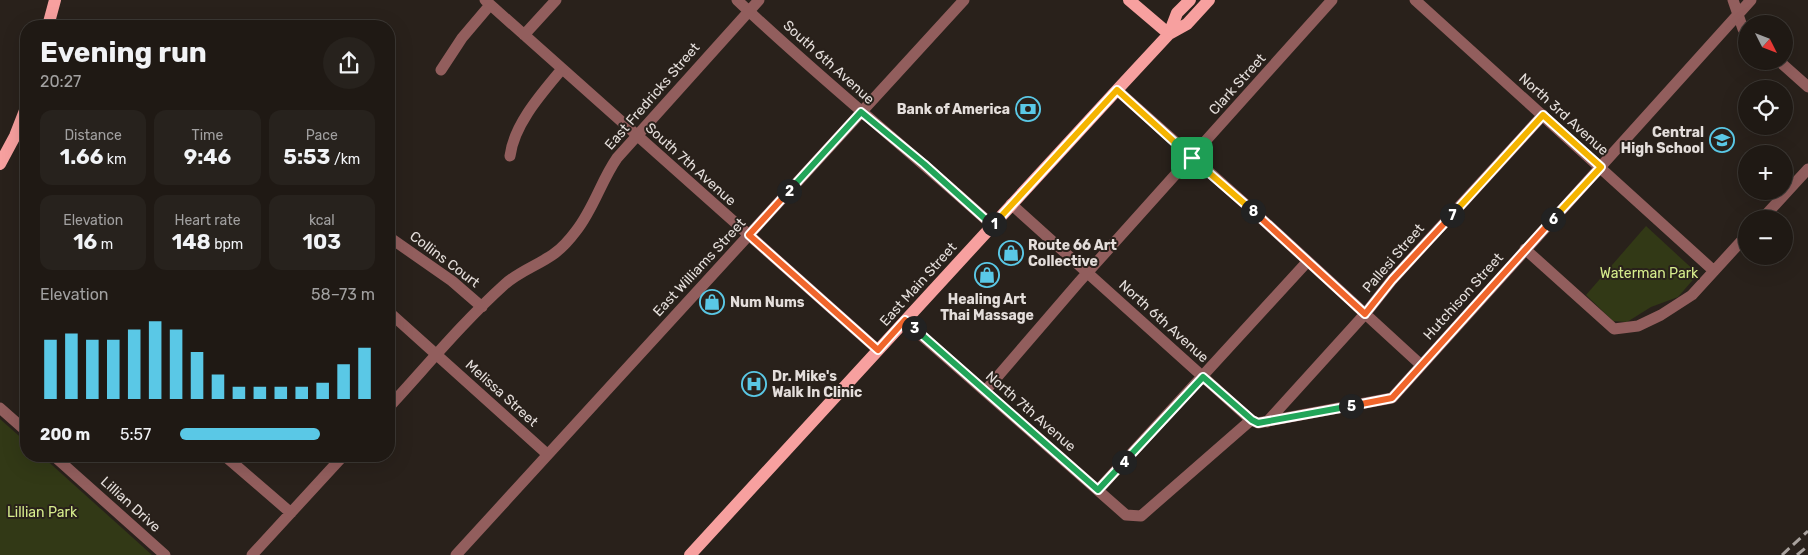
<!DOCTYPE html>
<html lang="en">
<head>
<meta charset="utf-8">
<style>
	:root { --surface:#1f1914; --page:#27221d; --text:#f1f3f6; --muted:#a1a0a0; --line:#3c3834; --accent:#5ac8e6 }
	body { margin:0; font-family:Rubik,sans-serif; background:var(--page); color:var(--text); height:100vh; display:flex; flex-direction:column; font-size:19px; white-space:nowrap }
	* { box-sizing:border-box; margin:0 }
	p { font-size:16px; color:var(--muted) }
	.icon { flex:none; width:28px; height:28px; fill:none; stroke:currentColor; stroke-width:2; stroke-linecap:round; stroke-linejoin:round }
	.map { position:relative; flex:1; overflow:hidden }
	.side { position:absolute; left:20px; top:20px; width:375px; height:442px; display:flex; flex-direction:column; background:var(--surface); border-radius:20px; box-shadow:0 5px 20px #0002,0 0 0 1px var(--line) }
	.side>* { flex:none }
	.needle { width:32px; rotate:132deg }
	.tools { position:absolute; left:1738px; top:15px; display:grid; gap:10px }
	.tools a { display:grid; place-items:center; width:55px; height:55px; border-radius:50%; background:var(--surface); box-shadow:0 5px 20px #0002,0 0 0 1px var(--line); font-size:25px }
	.pin { position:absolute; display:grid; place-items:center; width:42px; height:42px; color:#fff; margin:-21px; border-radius:10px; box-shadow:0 2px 8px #0006 }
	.km { position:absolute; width:25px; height:25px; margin:-12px; border-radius:50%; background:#222; color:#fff; font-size:14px; line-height:25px; text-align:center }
	.round { display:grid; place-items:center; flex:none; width:52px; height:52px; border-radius:26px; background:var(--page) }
	.summary { display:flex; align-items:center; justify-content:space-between; height:85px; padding:0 20px }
	h1 { font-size:28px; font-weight:700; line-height:38px }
	.figures { display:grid; grid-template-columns:repeat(3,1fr); gap:8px; height:85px; padding:5px 20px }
	.figures div { display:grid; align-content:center; border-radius:12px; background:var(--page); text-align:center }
	.figures b { font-size:21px; font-weight:700 }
	.figures small { font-size:14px; font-weight:400 }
	.figures p { font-size:14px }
	.chart { height:140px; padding:10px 20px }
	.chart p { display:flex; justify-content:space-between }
	.chart svg { width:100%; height:90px; margin-top:5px; stroke:var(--accent); stroke-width:6 }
	ul { padding:0 20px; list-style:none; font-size:16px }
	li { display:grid; grid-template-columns:80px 60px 1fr; align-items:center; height:38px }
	li i { height:12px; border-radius:6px; background:var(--accent) }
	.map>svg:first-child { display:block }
	.green { fill:#323916 }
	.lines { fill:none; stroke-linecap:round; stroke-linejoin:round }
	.minor { stroke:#925e5d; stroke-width:11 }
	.major { stroke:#f7a09f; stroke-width:12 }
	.rail { stroke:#a9a29e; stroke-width:3; stroke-dasharray:10 5; stroke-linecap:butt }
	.split-1-casing { stroke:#fff; stroke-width:10 }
	.split-2-casing { stroke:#fff; stroke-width:10 }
	.split-3-casing { stroke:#fff; stroke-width:10 }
	.split-4-casing { stroke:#fff; stroke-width:10 }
	.split-5-casing { stroke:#fff; stroke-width:10 }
	.split-6-casing { stroke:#fff; stroke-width:10 }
	.split-7-casing { stroke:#fff; stroke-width:10 }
	.split-8-casing { stroke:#fff; stroke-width:10 }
	.split-9-casing { stroke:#fff; stroke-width:10 }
	.split-1 { stroke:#f5b400; stroke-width:6 }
	.split-2 { stroke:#22a559; stroke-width:6 }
	.split-3 { stroke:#f0652b; stroke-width:6 }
	.split-4 { stroke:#22a559; stroke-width:6 }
	.split-5 { stroke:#22a559; stroke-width:6 }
	.split-6 { stroke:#f0652b; stroke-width:6 }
	.split-7 { stroke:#f5b400; stroke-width:6 }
	.split-8 { stroke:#f0652b; stroke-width:6 }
	.split-9 { stroke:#f5b400; stroke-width:6 }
	.labels { text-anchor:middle; stroke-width:4; stroke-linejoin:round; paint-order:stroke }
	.street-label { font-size:14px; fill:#e4dedb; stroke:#29211b }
	.poi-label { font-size:14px; font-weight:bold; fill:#e4dedb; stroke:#29211b; text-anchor:start }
	.park-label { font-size:14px; fill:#d6ec8c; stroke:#29211b }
</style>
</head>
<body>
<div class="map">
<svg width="1808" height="555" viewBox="0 0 1808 555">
	<rect width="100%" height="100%" fill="#29211b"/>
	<!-- green -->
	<path class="green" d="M1646 226 1698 274 1678 297 1651 307 1627 322 1613 321 1586 295Z
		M0 419 26 442V456H42L152 555H0Z"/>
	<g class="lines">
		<!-- minor -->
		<path class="minor" d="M485 0 878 350
			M737 0C819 78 908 149 992 225
			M1415 0 1714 271
			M1733 0 1743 29 1746 32
			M524 35 556 0
			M1779 61 1808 87
			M441 70 462 38 490 5
			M1117 90 1252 210 1421 365
			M510 156C514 124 542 93 562 69
			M1011 204 1251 420
			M1762 219 1808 169
			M389 237 452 281 482 307
			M1525 249 1614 329 1638 326 1661 315 1692 295 1746 236
			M389 312 547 454
			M905 321 1126 515 1141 516 1251 420 1258 423 1392 398 1751 0
			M986 390 1079 282 1332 0
			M389 407C426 367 463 322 504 285 519 271 539 265 555 253 563 247 570 239 576 231 594 208 601 181 617 158L759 0
			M0 408 26 431
			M1267 422 1365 314 1392 280 1543 115
			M54 456 165 555
			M225 456 291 513
			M1098 490 1307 262
			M252 555 343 456
			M456 555 964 0"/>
		<!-- major -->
		<path class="major" d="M1129 0 1169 34
			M48 26 55 0
			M1169 34 1177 13 1190 0
			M0 164 15 136 26 108
			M690 555 1117 90 1169 34 1187 24 1209 0"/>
		<!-- rail -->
		<path class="rail" d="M1782 555 1808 531
			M1797 555 1808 546"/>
	</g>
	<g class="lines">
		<defs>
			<path id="split-1" d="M994 224 1117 90 1192 158"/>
			<path id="split-2" d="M789 191 861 112 924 164 992 225 994 224"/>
			<path id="split-3" d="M789 191 749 235 878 350 905 320 914 328"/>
			<path id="split-4" d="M914 328 1098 490 1124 462"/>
			<path id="split-5" d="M1124 462 1203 377 1252 420 1258 423 1351 406"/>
			<path id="split-6" d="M1351 406 1392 398 1553 219"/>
			<path id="split-7" d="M1452 215 1543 115 1601 167 1553 219"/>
			<path id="split-8" d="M1253 211 1365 314 1392 280 1452 215"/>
			<path id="split-9" d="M1192 158 1253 211"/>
		</defs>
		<!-- split-1 casing -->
		<use href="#split-1" class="split-1-casing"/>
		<!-- split-2 casing -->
		<use href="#split-2" class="split-2-casing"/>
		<!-- split-3 casing -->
		<use href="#split-3" class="split-3-casing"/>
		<!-- split-4 casing -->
		<use href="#split-4" class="split-4-casing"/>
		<!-- split-5 casing -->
		<use href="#split-5" class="split-5-casing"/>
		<!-- split-6 casing -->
		<use href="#split-6" class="split-6-casing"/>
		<!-- split-7 casing -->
		<use href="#split-7" class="split-7-casing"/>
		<!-- split-8 casing -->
		<use href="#split-8" class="split-8-casing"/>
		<!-- split-9 casing -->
		<use href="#split-9" class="split-9-casing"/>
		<!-- split-1 -->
		<use href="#split-1" class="split-1"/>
		<!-- split-2 -->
		<use href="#split-2" class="split-2"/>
		<!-- split-3 -->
		<use href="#split-3" class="split-3"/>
		<!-- split-4 -->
		<use href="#split-4" class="split-4"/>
		<!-- split-5 -->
		<use href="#split-5" class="split-5"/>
		<!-- split-6 -->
		<use href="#split-6" class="split-6"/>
		<!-- split-7 -->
		<use href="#split-7" class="split-7"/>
		<!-- split-8 -->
		<use href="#split-8" class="split-8"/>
		<!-- split-9 -->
		<use href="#split-9" class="split-9"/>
	</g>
	<!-- icons -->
	<defs>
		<symbol id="bank-ring" viewBox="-11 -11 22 22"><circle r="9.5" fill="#29211b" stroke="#5ac8e6" stroke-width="1.5"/><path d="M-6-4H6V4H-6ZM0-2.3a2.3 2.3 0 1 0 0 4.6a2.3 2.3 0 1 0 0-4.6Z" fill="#5ac8e6"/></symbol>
		<symbol id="school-ring" viewBox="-11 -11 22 22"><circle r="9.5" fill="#29211b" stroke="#5ac8e6" stroke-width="1.5"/><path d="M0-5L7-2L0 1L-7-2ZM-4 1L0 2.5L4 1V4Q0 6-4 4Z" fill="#5ac8e6"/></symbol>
		<symbol id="shop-ring" viewBox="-11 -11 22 22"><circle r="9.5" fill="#29211b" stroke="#5ac8e6" stroke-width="1.5"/><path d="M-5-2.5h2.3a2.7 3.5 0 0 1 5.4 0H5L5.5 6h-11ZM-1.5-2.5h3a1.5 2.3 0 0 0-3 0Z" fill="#5ac8e6"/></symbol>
		<symbol id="hospital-ring" viewBox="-11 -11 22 22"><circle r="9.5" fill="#29211b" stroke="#5ac8e6" stroke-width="1.5"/><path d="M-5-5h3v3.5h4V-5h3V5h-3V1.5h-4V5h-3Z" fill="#5ac8e6"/></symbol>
	</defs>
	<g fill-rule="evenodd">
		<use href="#bank-ring" x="1014" y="95" width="28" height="28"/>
		<use href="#school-ring" x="1708" y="126" width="28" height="28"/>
		<use href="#shop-ring" x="997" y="239" width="28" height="28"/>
		<use href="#shop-ring" x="973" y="261" width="28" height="28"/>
		<use href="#shop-ring" x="698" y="288" width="28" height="28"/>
		<use href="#hospital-ring" x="740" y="370" width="28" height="28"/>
	</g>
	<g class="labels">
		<!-- street labels -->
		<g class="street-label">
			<text transform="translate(829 62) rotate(42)" y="5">South 6th Avenue</text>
			<text transform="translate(1237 84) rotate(-48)" y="5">Clark Street</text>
			<text transform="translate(652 96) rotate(-49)" y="5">East Fredricks Street</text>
			<text transform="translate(1564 114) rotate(42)" y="5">North 3rd Avenue</text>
			<text transform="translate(691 164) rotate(42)" y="5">South 7th Avenue</text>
			<text transform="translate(1393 258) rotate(-49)" y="5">Pallesi Street</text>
			<text transform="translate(445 259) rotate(37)" y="5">Collins Court</text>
			<text transform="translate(699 267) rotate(-47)" y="5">East Williams Street</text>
			<text transform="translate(918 284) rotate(-48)" y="5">East Main Street</text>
			<text transform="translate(1463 296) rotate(-48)" y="5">Hutchison Street</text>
			<text transform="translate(1164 321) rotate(42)" y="5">North 6th Avenue</text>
			<text transform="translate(502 393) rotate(42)" y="5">Melissa Street</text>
			<text transform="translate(1031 411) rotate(41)" y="5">North 7th Avenue</text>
			<text transform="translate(131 504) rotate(42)" y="5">Lillian Drive</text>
		</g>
		<!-- poi labels -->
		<g class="poi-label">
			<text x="1010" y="114" text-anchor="end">Bank of America</text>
			<text x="1704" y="137" text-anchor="end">Central<tspan x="1704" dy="16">High School</tspan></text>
			<text x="1028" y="250">Route 66 Art<tspan x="1028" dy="16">Collective</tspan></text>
			<text x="987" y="304" text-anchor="middle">Healing Art<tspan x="987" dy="16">Thai Massage</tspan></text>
			<text x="730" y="307">Num Nums</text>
			<text x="772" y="381">Dr. Mike's<tspan x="772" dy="16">Walk In Clinic</tspan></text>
		</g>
		<!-- park labels -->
		<g class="park-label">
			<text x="1649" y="278">Waterman Park</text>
			<text x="42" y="517">Lillian Park</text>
		</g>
	</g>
</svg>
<div class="tools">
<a><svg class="needle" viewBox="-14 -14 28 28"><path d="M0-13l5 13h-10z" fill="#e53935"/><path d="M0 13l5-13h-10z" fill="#a1a0a0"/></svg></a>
<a><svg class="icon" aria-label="locate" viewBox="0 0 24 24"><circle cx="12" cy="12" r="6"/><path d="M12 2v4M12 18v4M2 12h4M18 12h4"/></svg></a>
<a>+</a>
<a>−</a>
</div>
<div class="pin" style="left:1192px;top:158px;background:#1e9e55"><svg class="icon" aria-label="arrive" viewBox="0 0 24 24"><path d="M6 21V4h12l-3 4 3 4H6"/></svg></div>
<b class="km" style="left:994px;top:224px">1</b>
<b class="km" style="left:789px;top:191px">2</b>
<b class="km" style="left:914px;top:328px">3</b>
<b class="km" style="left:1124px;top:462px">4</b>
<b class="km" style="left:1351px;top:406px">5</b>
<b class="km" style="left:1553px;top:219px">6</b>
<b class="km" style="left:1452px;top:215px">7</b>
<b class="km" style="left:1253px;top:211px">8</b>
<section class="side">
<div class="summary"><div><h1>Evening run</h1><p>20:27</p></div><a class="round"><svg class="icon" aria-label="share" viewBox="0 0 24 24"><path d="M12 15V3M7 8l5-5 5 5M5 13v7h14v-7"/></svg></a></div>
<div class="figures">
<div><p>Distance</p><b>1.66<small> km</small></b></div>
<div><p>Time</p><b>9:46</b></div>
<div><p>Pace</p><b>5:53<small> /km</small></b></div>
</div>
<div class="figures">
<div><p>Elevation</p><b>16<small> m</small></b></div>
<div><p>Heart rate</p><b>148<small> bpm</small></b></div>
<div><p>kcal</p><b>103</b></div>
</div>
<div class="chart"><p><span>Elevation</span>58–73 m</p>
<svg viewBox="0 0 160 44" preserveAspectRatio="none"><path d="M5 44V15M15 44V12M25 44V15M35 44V15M45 44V10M55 44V6M65 44V10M75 44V21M85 44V32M95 44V38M105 44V38M115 44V38M125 44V38M135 44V36M145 44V27M155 44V19"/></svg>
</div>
<ul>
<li><b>200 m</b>5:57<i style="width:72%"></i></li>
</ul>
</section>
</div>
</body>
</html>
